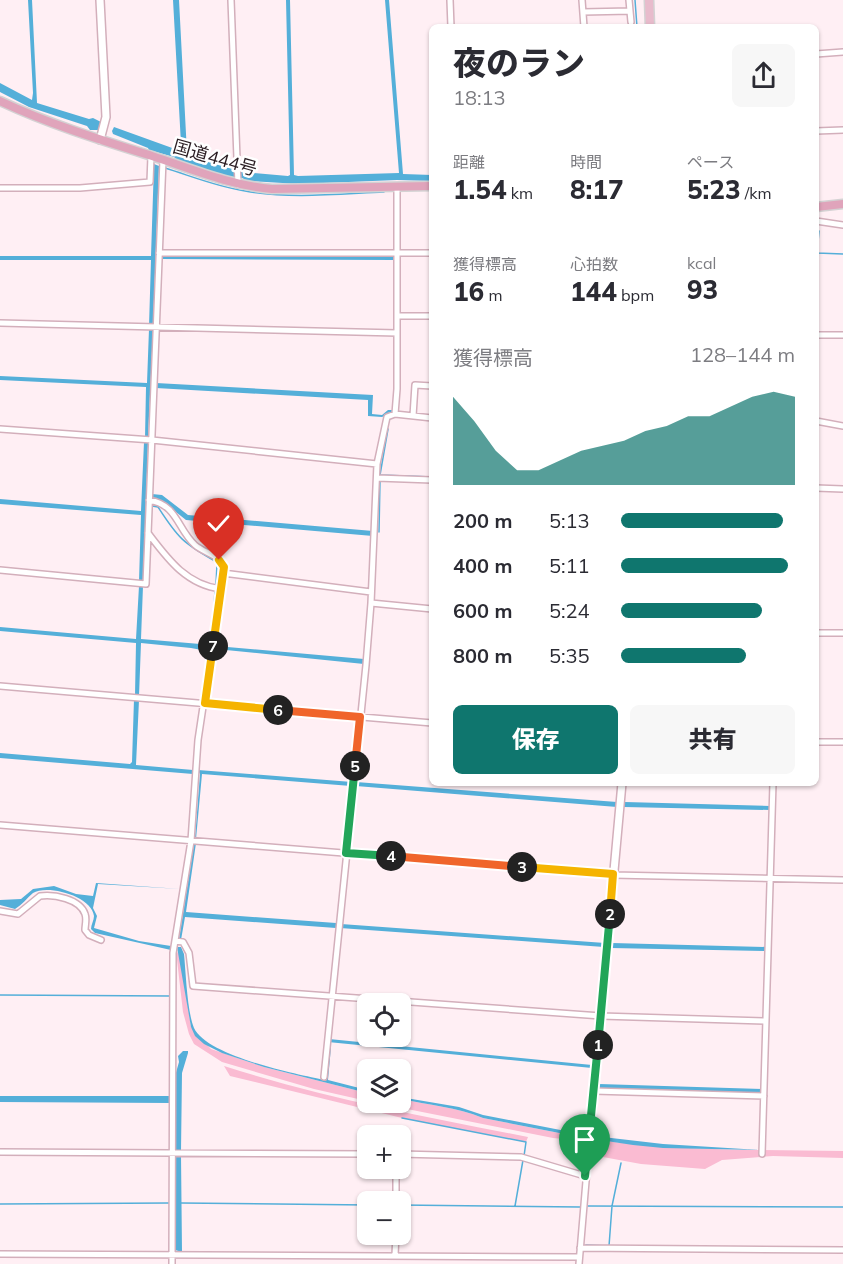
<!DOCTYPE html>
<html lang="ja">
<head>
<meta charset="utf-8">
<style>
	:root { --surface:#fff; --page:#f7f7f7; --text:#2b2b33; --muted:#7c7c81; --accent:#0f766e }
	body { margin:0; font-family:Mulish,"Noto Sans JP",sans-serif; background:var(--page); color:var(--text); height:100vh; display:flex; flex-direction:column; font-size:22px; white-space:nowrap }
	* { box-sizing:border-box; margin:0 }
	p { font-size:20px; color:var(--muted) }
	.icon { flex:none; width:33px; height:33px; fill:none; stroke:currentColor; stroke-width:2; stroke-linecap:round; stroke-linejoin:round }
	.map { position:relative; flex:1; overflow:hidden }
	.side { position:absolute; left:429px; top:24px; width:390px; height:762px; display:flex; flex-direction:column; background:var(--surface); border-radius:9px; box-shadow:0 2px 4px #0004 }
	.side>* { flex:none }
	.tools { position:absolute; left:357px; top:993px; display:grid; gap:12px }
	.tools a { display:grid; place-items:center; width:54px; height:54px; border-radius:9px; background:var(--surface); box-shadow:0 2px 4px #0004; font-size:30px }
	.pin { position:absolute; display:grid; place-items:center; width:51px; height:51px; color:#fff; margin:-62px -26px; border-radius:50% 50% 50% 0; rotate:-45deg; box-shadow:0 0 6px #0007 }
	.pin .icon { rotate:45deg }
	.km { position:absolute; width:30px; height:30px; margin:-15px; border-radius:50%; background:#222; color:#fff; font-size:16px; line-height:30px; text-align:center }
	.round { display:grid; place-items:center; flex:none; width:63px; height:63px; border-radius:9px; background:var(--page) }
	.headline { display:flex; align-items:center; justify-content:space-between; height:102px; padding:0 24px }
	h1 { font-size:33px; font-weight:800; line-height:45px }
	.figures { display:grid; grid-template-columns:repeat(3,1fr); gap:9px; height:102px; padding:6px 24px }
	.figures div { display:grid; align-content:center }
	.figures b { font-size:26px; font-weight:800 }
	.figures small { font-size:16px; font-weight:400 }
	.figures p { font-size:16px }
	.chart { height:168px; padding:12px 24px }
	.chart p { display:flex; justify-content:space-between }
	.chart svg { width:100%; height:108px; margin-top:6px; fill:var(--accent); opacity:.7 }
	.primary-button { display:flex; gap:12px; margin-top:auto; padding:12px 24px }
	.primary-button a { flex:1; height:69px; border-radius:9px; background:var(--accent); color:#fff; font-size:24px; font-weight:800; line-height:69px; text-align:center }
	.primary-button a+a { background:var(--page); color:var(--text) }
	ul { padding:0 24px; list-style:none; font-size:20px }
	li { display:grid; grid-template-columns:96px 72px 1fr; align-items:center; height:45px }
	li i { height:15px; border-radius:8px; background:var(--accent) }
	.map>svg:first-child { display:block }
	.green { fill:#fabbd2 }
	.water { fill:#54afd9 }
	.lines { fill:none; stroke-linecap:round; stroke-linejoin:round }
	.stream { stroke:#54afd9; stroke-width:1.5 }
	.minor-casing { stroke:#d3afbb; stroke-width:8 }
	.tertiary-casing { stroke:#d3afbb; stroke-width:10 }
	.primary-casing { stroke:#d4d2d3; stroke-width:11 }
	.trunk-casing { stroke:#d4d2d3; stroke-width:11 }
	.minor { stroke:#fff; stroke-width:5 }
	.tertiary { stroke:#fff; stroke-width:7 }
	.primary { stroke:#e8bbcc; stroke-width:8 }
	.trunk { stroke:#e0a4bb; stroke-width:8 }
	.split-1-casing { stroke:#fff; stroke-width:12 }
	.split-2-casing { stroke:#fff; stroke-width:12 }
	.split-3-casing { stroke:#fff; stroke-width:12 }
	.split-4-casing { stroke:#fff; stroke-width:12 }
	.split-5-casing { stroke:#fff; stroke-width:12 }
	.split-6-casing { stroke:#fff; stroke-width:12 }
	.split-7-casing { stroke:#fff; stroke-width:12 }
	.split-8-casing { stroke:#fff; stroke-width:12 }
	.split-1 { stroke:#22a559; stroke-width:8 }
	.split-2 { stroke:#22a559; stroke-width:8 }
	.split-3 { stroke:#f5b400; stroke-width:8 }
	.split-4 { stroke:#f0652b; stroke-width:8 }
	.split-5 { stroke:#22a559; stroke-width:8 }
	.split-6 { stroke:#f0652b; stroke-width:8 }
	.split-7 { stroke:#f5b400; stroke-width:8 }
	.split-8 { stroke:#f5b400; stroke-width:8 }
	.labels { text-anchor:middle; stroke-width:5; stroke-linejoin:round; paint-order:stroke }
	.street-label { font-size:18px; fill:#2a1d22; stroke:#fff }
</style>
</head>
<body>
<div class="map">
<svg width="843" height="1264" viewBox="0 0 843 1264">
	<rect width="100%" height="100%" fill="#ffeff4"/>
	<!-- green -->
	<path class="green" d="M176 951 180 955 191 1027 211 1049 264 1067 367 1093V1101L314 1089 222 1062 194 1044 189 1034 183 1012Z
		M224 1066C323 1098 426 1117 528 1137L526 1142 402 1118 230 1076Z
		M401 1099C428 1105 457 1107 483 1118L585 1138 584 1141 553 1138 377 1103 400 1102Z
		M593 1139C676 1152 760 1149 843 1151V1158L773 1156 722 1160 705 1169 641 1164 592 1155Z"/>
	<!-- water -->
	<path class="water" d="M28 0H32L37 103 89 119 93 118 101 122 99 130H90L87 126 29 107 0 92V83L32 100 33 93Z
		M173 0H179L187 153 242 172 288 176 290 175 286 0H290L294 175 298 176 399 173 385 0H389L403 174 432 175V181L397 180 299 184 248 181 242 178 226 176 177 160 174 157 149 150 148 148 113 134 112 131 114 127 175 149H178L181 144Z
		M154 164 159 166 153 326H149L151 260H0V256H151Z
		M161 256H395V260L161 259Z
		M149 329H153L148 438H145L146 387 0 380V376L147 383Z
		M156 383 373 395 372 414 382 415 388 410H393V411L382 417 368 416V400L156 388Z
		M144 442 148 443 143 582 139 581 141 515 0 504V499L141 511Z
		M152 494 162 495 188 515 373 531V536L186 520 162 501 152 498Z
		M139 586H143L141 639 212 645 206 677 204 676 207 651 191 648 141 643 139 696 135 695 136 643 0 631V627L136 639Z
		M216 646 364 659V664L216 649Z
		M134 699 139 700 136 765 193 770V774L0 758V753L130 764 132 762Z
		M198 770 352 782 351 786 202 774 196 839 195 838 200 774Z
		M356 782 617 802V807L356 786Z
		M625 802 770 806V810L624 807Z
		M194 843H196L186 912 336 923V928L185 917 181 940 179 939Z
		M96 883 180 889 98 884 93 908 97 916 94 928 139 941 171 946V950L95 933 91 929C91 925 94 920 94 916 92 896 47 884 33 893 27 898 22 905 15 909L0 905V900L21 899 33 889 54 886 76 894 93 896Z
		M341 924 605 943 604 947 340 928Z
		M612 943 767 947V951L611 948Z
		M177 947H181L184 954C186 974 187 1011 194 1028 207 1056 295 1074 325 1080L328 1046 331 1047 328 1080 367 1090V1093L264 1067 222 1053 204 1044 195 1036 191 1027Z
		M329 1039 592 1065V1068L328 1042Z
		M183 1051H188V1053L182 1073 181 1151H175V1076L179 1062 178 1056Z
		M599 1084 762 1089 761 1093 598 1089Z
		M0 1096H170V1103L0 1102Z
		M400 1097 459 1107 483 1115 586 1135 585 1138 483 1118C457 1107 428 1105 401 1099Z
		M594 1136 663 1144 760 1150 663 1148 633 1145 593 1139Z
		M173 1154 181 1155 182 1252 175 1250Z"/>
	<g class="lines">
		<!-- stream -->
		<path class="stream" d="M635 0 637 27
			M165 168C191 176 218 187 245 191 290 199 338 194 384 192
			M819 231 817 253 843 254
			M388 429 380 475 432 477
			M152 506 158 507C178 538 183 543 215 561L217 564 216 584
			M379 532 380 481
			M214 605 215 591
			M0 995 170 996V1044
			M402 1118 526 1142 524 1156
			M592 1140 593 1134
			M181 1203 368 1205
			M0 1204 169 1203
			M400 1205 580 1207
			M515 1206 523 1160
			M588 1206 843 1207
			M586 1245 609 1246 612 1206 621 1163"/>
		<defs>
			<path id="minor" d="M231 0 238 185
				M450 0 451 27
				M582 0 584 27
				M629 0 631 22
				M583 12 630 11
				M816 54 843 52
				M816 131 843 130
				M0 188H80L150 182 151 156
				M816 221 843 225
				M159 253H432
				M398 316H432
				M0 323 397 333
				M816 335H843
				M395 414 397 389V187
				M413 416 415 385 432 386
				M432 418 395 414 387 417 377 464 371 603 432 609
				M816 421 843 426
				M0 429 152 440 377 464
				M377 478 432 480
				M816 488 843 489
				M149 500C178 505 177 529 195 545 204 553 220 555 224 567L198 740 191 841 173 953 172 1264
				M148 533C167 558 186 585 221 589
				M0 570 146 584 163 160
				M223 573 371 592
				M816 633H843
				M0 686 432 723
				M816 742H843
				M0 825 613 875 843 880
				M0 911 18 914 40 896C54 894 80 899 85 914 87 919 85 925 85 930L89 935 101 940
				M175 941 183 942 189 953 193 986 601 1016 766 1021
				M324 1077 366 665 371 603
				M594 1091 764 1096
				M0 1152 368 1154
				M400 1154 521 1157 585 1176
				M762 1154 773 783
				M396 1202V1168
				M580 1248 843 1250
				M0 1254 579 1257
				M395 1255 396 1234
				M579 1264 590 1134"/>
			<path id="tertiary" d="M100 0 106 117 100 140
				M590 1134 622 783"/>
			<path id="primary" d="M649 0 650 27"/>
			<path id="trunk" d="M0 101C49 124 101 140 152 156 192 169 229 185 272 189L432 186
				M816 207 843 204"/>
		</defs>
		<!-- minor casing -->
		<use href="#minor" class="minor-casing"/>
		<!-- tertiary casing -->
		<use href="#tertiary" class="tertiary-casing"/>
		<!-- primary casing -->
		<use href="#primary" class="primary-casing"/>
		<!-- trunk casing -->
		<use href="#trunk" class="trunk-casing"/>
		<!-- minor -->
		<use href="#minor" class="minor"/>
		<!-- tertiary -->
		<use href="#tertiary" class="tertiary"/>
		<!-- primary -->
		<use href="#primary" class="primary"/>
		<!-- trunk -->
		<use href="#trunk" class="trunk"/>
	</g>
	<g class="lines">
		<defs>
			<path id="split-1" d="M585 1176 598 1045"/>
			<path id="split-2" d="M598 1045 610 914"/>
			<path id="split-3" d="M522 867 613 874 610 914"/>
			<path id="split-4" d="M391 856 522 867"/>
			<path id="split-5" d="M355 766 346 853 391 856"/>
			<path id="split-6" d="M278 710 360 717 355 766"/>
			<path id="split-7" d="M213 646 205 703 278 710"/>
			<path id="split-8" d="M213 646 224 567 219 560"/>
		</defs>
		<!-- split-1 casing -->
		<use href="#split-1" class="split-1-casing"/>
		<!-- split-2 casing -->
		<use href="#split-2" class="split-2-casing"/>
		<!-- split-3 casing -->
		<use href="#split-3" class="split-3-casing"/>
		<!-- split-4 casing -->
		<use href="#split-4" class="split-4-casing"/>
		<!-- split-5 casing -->
		<use href="#split-5" class="split-5-casing"/>
		<!-- split-6 casing -->
		<use href="#split-6" class="split-6-casing"/>
		<!-- split-7 casing -->
		<use href="#split-7" class="split-7-casing"/>
		<!-- split-8 casing -->
		<use href="#split-8" class="split-8-casing"/>
		<!-- split-1 -->
		<use href="#split-1" class="split-1"/>
		<!-- split-2 -->
		<use href="#split-2" class="split-2"/>
		<!-- split-3 -->
		<use href="#split-3" class="split-3"/>
		<!-- split-4 -->
		<use href="#split-4" class="split-4"/>
		<!-- split-5 -->
		<use href="#split-5" class="split-5"/>
		<!-- split-6 -->
		<use href="#split-6" class="split-6"/>
		<!-- split-7 -->
		<use href="#split-7" class="split-7"/>
		<!-- split-8 -->
		<use href="#split-8" class="split-8"/>
	</g>
	<g class="labels">
		<!-- street labels -->
		<g class="street-label">
			<text transform="translate(215 158) rotate(16)" y="6">国道444号</text>
		</g>
	</g>
</svg>
<div class="tools">
<a><svg class="icon" aria-label="locate" viewBox="0 0 24 24"><circle cx="12" cy="12" r="6"/><path d="M12 2v4M12 18v4M2 12h4M18 12h4"/></svg></a>
<a><svg class="icon" aria-label="layers" viewBox="0 0 24 24"><path d="M12 4l9 5-9 5-9-5zM3 14l9 5 9-5"/></svg></a>
<a>+</a>
<a>−</a>
</div>
<div class="pin" style="left:585px;top:1176px;background:#1e9e55"><svg class="icon" aria-label="arrive" viewBox="0 0 24 24"><path d="M6 21V4h12l-3 4 3 4H6"/></svg></div>
<div class="pin" style="left:219px;top:560px;background:#d93025"><svg class="icon" aria-label="check" viewBox="0 0 24 24"><path d="M5 12l5 5 9-10"/></svg></div>
<b class="km" style="left:598px;top:1045px">1</b>
<b class="km" style="left:610px;top:914px">2</b>
<b class="km" style="left:522px;top:867px">3</b>
<b class="km" style="left:391px;top:856px">4</b>
<b class="km" style="left:355px;top:766px">5</b>
<b class="km" style="left:278px;top:710px">6</b>
<b class="km" style="left:213px;top:646px">7</b>
<section class="side">
<div class="headline"><div><h1>夜のラン</h1><p>18:13</p></div><a class="round"><svg class="icon" aria-label="share" viewBox="0 0 24 24"><path d="M12 15V3M7 8l5-5 5 5M5 13v7h14v-7"/></svg></a></div>
<div class="figures">
<div><p>距離</p><b>1.54<small> km</small></b></div>
<div><p>時間</p><b>8:17</b></div>
<div><p>ペース</p><b>5:23<small> /km</small></b></div>
</div>
<div class="figures">
<div><p>獲得標高</p><b>16<small> m</small></b></div>
<div><p>心拍数</p><b>144<small> bpm</small></b></div>
<div><p>kcal</p><b>93</b></div>
</div>
<div class="chart"><p><span>獲得標高</span>128–144 m</p>
<svg viewBox="0 0 160 44" preserveAspectRatio="none"><path d="M0 44V8L10 18L20 30L30 38L40 38L50 34L60 30L70 28L80 26L90 22L100 20L110 16L120 16L130 12L140 8L150 6L160 8V44z"/></svg>
</div>
<ul>
<li><b>200 m</b>5:13<i style="width:93%"></i></li>
<li><b>400 m</b>5:11<i style="width:96%"></i></li>
<li><b>600 m</b>5:24<i style="width:81%"></i></li>
<li><b>800 m</b>5:35<i style="width:72%"></i></li>
</ul>
<div class="primary-button"><a>保存</a><a>共有</a></div>
</section>
</div>
</body>
</html>
